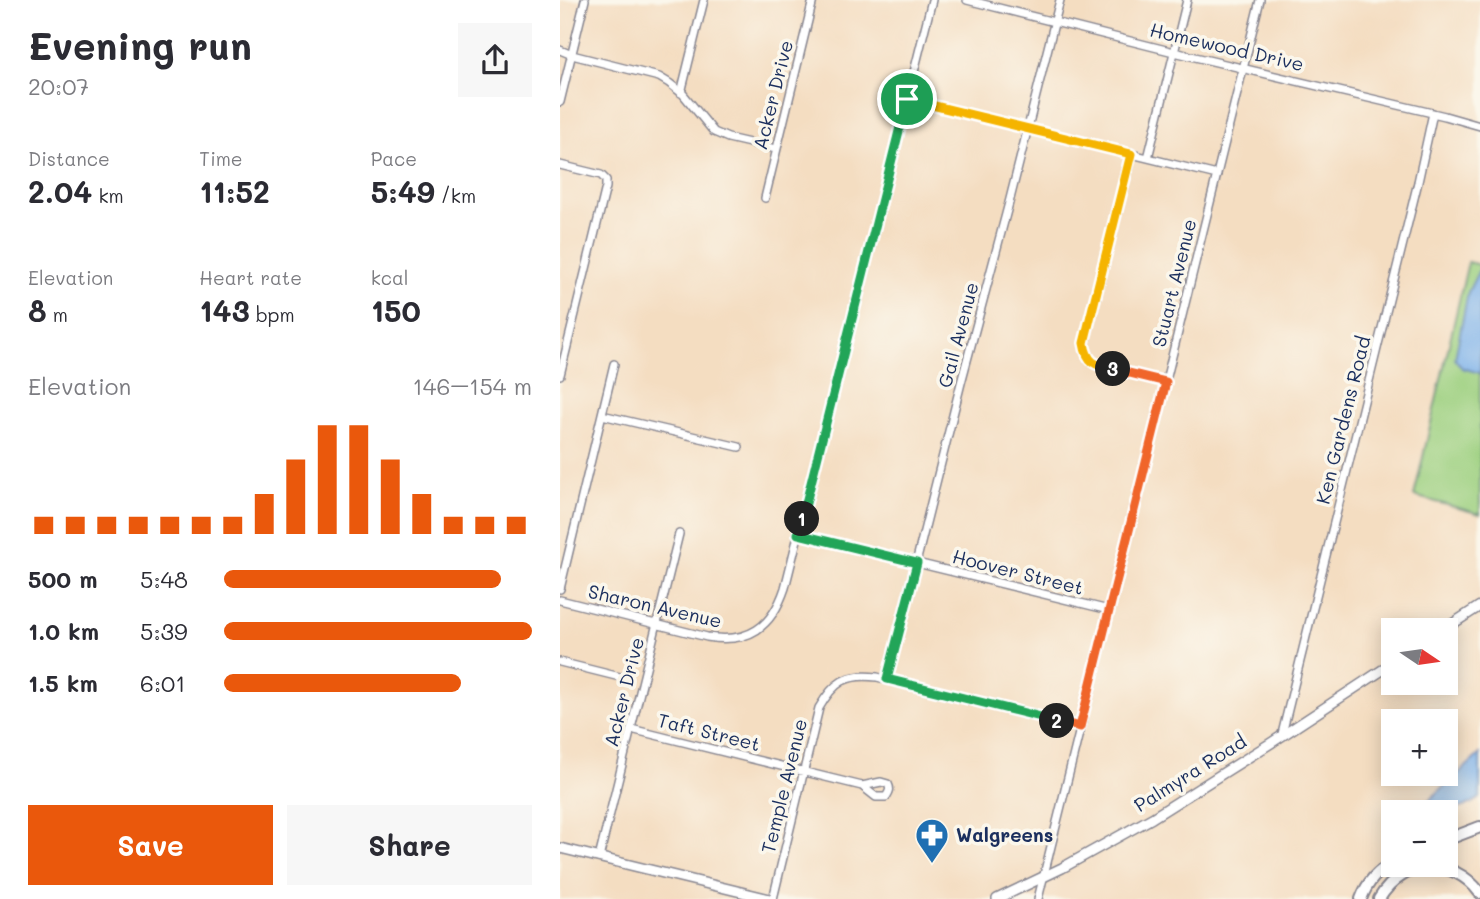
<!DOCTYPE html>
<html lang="en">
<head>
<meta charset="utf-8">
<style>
	:root { --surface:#fff; --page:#f7f7f7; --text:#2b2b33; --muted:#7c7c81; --accent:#ea580c }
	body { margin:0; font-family:Mali,sans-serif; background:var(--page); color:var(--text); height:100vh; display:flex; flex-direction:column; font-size:26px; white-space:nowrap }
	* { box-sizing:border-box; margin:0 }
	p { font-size:23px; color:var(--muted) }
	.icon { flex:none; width:38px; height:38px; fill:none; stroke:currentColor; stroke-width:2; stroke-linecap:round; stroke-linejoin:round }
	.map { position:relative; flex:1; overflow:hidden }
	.panel { display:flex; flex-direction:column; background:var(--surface); width:560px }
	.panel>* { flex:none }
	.needle { width:46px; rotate:103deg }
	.fabs { position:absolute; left:821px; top:618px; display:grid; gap:14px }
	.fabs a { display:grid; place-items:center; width:77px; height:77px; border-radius:0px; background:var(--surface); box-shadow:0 4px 18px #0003; font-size:35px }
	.pin { position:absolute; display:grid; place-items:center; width:60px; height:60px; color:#fff; margin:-30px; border:4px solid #fff; border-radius:50%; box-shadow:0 2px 7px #0007 }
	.km { position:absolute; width:35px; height:35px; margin:-18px; border-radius:50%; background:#222; color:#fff; font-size:19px; line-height:35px; text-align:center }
	.round { display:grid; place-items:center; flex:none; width:74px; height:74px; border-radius:0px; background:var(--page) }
	.summary { display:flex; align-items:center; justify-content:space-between; height:119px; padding:0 28px }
	h1 { font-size:38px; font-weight:800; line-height:52px }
	.stats { display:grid; grid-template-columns:repeat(3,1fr); gap:10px; height:119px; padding:7px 28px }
	.stats div { display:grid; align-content:center }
	.stats b { font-size:30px; font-weight:800 }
	.stats small { font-size:19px; font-weight:400 }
	.stats p { font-size:19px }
	.chart { height:196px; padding:14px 28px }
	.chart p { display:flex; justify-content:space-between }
	.chart svg { width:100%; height:126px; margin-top:7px; stroke:var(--accent); stroke-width:6 }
	.primary-button { display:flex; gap:14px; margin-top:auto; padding:14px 28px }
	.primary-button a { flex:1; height:80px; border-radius:0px; background:var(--accent); color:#fff; font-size:28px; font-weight:800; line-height:80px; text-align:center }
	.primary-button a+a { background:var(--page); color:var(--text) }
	ul { padding:0 28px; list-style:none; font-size:23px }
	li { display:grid; grid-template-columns:112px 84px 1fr; align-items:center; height:52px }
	li i { height:18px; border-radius:9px; background:var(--accent) }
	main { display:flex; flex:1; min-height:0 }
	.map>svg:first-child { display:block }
	.green { fill:#9dd080; stroke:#5c806f; stroke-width:2 }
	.water { fill:#7cb1ea; stroke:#4c70a4; stroke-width:2 }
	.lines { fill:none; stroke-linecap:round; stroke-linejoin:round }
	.minor-casing { stroke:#888690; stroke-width:10 }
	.major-casing { stroke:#888690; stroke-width:12 }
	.highway-casing { stroke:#888690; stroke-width:14 }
	.minor { stroke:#fff; stroke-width:7 }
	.major { stroke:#fff; stroke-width:9 }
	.highway { stroke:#fff; stroke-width:10 }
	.split-1-casing { stroke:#fff; stroke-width:14 }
	.split-2-casing { stroke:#fff; stroke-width:14 }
	.split-3-casing { stroke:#fff; stroke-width:14 }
	.split-4-casing { stroke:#fff; stroke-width:14 }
	.split-1 { stroke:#22a559; stroke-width:9 }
	.split-2 { stroke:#22a559; stroke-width:9 }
	.split-3 { stroke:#f0652b; stroke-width:9 }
	.split-4 { stroke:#f5b400; stroke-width:9 }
	.labels { text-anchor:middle; stroke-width:7; stroke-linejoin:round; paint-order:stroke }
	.street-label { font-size:19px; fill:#1b2f5e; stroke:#fbf7ec }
	.poi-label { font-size:19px; font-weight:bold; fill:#1b2f5e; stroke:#fbf7ec; text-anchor:start }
</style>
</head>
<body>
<main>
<section class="panel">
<div class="summary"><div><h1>Evening run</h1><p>20:07</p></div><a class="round"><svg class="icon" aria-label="share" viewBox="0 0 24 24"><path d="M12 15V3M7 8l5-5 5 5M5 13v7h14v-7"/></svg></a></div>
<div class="stats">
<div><p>Distance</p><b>2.04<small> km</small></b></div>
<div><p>Time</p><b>11:52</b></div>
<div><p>Pace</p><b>5:49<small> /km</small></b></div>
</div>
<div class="stats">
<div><p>Elevation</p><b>8<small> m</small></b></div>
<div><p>Heart rate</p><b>143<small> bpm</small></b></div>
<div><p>kcal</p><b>150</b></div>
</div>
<div class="chart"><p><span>Elevation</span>146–154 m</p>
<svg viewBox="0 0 160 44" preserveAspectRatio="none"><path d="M5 44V38M15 44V38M25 44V38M35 44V38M45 44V38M55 44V38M65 44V38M75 44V30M85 44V18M95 44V6M105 44V6M115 44V18M125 44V30M135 44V38M145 44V38M155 44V38"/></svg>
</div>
<ul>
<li><b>500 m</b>5:48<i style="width:90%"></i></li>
<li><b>1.0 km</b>5:39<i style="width:100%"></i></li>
<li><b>1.5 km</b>6:01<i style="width:77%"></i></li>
</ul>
<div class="primary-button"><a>Save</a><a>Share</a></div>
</section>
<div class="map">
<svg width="920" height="899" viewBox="0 0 920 899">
	<rect width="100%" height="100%" fill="#fbf7ec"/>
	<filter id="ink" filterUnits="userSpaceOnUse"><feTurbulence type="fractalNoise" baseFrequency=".0143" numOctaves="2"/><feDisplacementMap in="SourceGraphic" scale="14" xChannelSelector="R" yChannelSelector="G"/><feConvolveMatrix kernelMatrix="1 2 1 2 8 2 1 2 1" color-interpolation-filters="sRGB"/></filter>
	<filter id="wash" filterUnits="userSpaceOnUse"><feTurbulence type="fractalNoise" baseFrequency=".00686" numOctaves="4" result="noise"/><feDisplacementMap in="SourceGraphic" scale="28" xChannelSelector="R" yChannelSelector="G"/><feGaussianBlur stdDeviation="1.57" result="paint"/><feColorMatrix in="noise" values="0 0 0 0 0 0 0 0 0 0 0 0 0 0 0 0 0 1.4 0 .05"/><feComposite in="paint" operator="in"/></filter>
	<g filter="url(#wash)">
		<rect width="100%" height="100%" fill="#f4ddc1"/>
		<!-- green -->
		<path class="green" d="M908 262 920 265V514L854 496Z"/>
		<!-- water -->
		<path class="water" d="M919 270H920V373L902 368 895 359 908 292Z
			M920 754V798C902 812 878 812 856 812Z"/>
	</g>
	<g filter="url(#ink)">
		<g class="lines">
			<defs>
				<path id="minor" d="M407 0 614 52 885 116 920 126
					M0 50 12 55 99 77 109 83 123 94 154 132 168 138 216 149
					M121 93 144 0
					M347 99 657 175
					M0 102 25 0
					M571 154 524 345C527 357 530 361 541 366L606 382
					M588 158 627 0
					M0 165 41 175 46 180V187L0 375
					M205 198 253 0
					M42 415 179 447
					M238 534 549 610
					M0 589 54 364
					M0 600 147 637C189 644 212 627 225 588L372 0
					M0 662 64 678
					M327 679 401 383 450 199 500 0
					M71 729 302 786 316 797H326C329 792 331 790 328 784L321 782 302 786
					M722 734 858 182 873 113
					M39 858 119 534
					M213 899 259 708C274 682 286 673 317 677L520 727
					M478 899 700 0"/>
				<path id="major" d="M883 630 920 606
					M0 848 210 899
					M437 899 502 868 592 818 711 743 833 663"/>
				<path id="highway" d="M886 840 920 827
					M801 899C807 883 818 870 833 863
					M819 899C843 859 893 856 920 893"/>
			</defs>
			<!-- minor casing -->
			<use href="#minor" class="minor-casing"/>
			<!-- major casing -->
			<use href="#major" class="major-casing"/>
			<!-- highway casing -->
			<use href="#highway" class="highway-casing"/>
			<!-- minor -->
			<use href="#minor" class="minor"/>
			<!-- major -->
			<use href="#major" class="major"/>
			<!-- highway -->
			<use href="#highway" class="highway"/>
		</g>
	</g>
	<g class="lines" filter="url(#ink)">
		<defs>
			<path id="split-1" d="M242 519 347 99"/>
			<path id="split-2" d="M242 519 238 534 357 563 327 679 497 721"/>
			<path id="split-3" d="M497 721 520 727 606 382 553 369"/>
			<path id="split-4" d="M347 99 571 154 524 343C527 363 535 365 553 369"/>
		</defs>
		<!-- split-1 casing -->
		<use href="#split-1" class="split-1-casing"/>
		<!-- split-2 casing -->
		<use href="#split-2" class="split-2-casing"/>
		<!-- split-3 casing -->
		<use href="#split-3" class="split-3-casing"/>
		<!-- split-4 casing -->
		<use href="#split-4" class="split-4-casing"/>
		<!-- split-1 -->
		<use href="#split-1" class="split-1"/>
		<!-- split-2 -->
		<use href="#split-2" class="split-2"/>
		<!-- split-3 -->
		<use href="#split-3" class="split-3"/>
		<!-- split-4 -->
		<use href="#split-4" class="split-4"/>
	</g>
	<!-- icons -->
	<defs>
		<symbol id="pharmacy-pin" viewBox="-11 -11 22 30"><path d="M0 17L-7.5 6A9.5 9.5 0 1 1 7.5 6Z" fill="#1f6fb2" stroke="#fbf7ec"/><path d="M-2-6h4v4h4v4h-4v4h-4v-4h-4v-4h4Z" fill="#fff"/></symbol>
	</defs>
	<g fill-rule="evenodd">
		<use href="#pharmacy-pin" x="353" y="816" width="38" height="52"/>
	</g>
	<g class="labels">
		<!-- street labels -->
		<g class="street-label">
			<text transform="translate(667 47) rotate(13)" y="7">Homewood Drive</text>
			<text transform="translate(213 95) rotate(-76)" y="7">Acker Drive</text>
			<text transform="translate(614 283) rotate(-76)" y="7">Stuart Avenue</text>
			<text transform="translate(398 335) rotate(-75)" y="7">Gail Avenue</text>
			<text transform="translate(783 420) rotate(-76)" y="7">Ken Gardens Road</text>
			<text transform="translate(458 572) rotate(14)" y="7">Hoover Street</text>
			<text transform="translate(95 606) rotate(13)" y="7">Sharon Avenue</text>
			<text transform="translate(64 692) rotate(-76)" y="7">Acker Drive</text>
			<text transform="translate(149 732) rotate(14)" y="7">Taft Street</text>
			<text transform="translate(630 773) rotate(-32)" y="7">Palmyra Road</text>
			<text transform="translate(224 786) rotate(-76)" y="7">Temple Avenue</text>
		</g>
		<!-- poi labels -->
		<g class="poi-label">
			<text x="396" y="842">Walgreens</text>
		</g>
	</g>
</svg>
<div class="fabs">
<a><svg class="needle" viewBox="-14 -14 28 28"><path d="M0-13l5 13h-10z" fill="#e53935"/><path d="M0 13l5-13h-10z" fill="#7c7c81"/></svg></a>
<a>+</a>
<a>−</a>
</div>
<div class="pin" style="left:347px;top:99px;background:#1e9e55"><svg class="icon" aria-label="arrive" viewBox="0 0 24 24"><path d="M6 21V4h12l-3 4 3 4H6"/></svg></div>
<b class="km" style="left:242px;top:519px">1</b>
<b class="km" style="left:497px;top:721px">2</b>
<b class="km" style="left:553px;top:369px">3</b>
</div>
</main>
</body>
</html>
